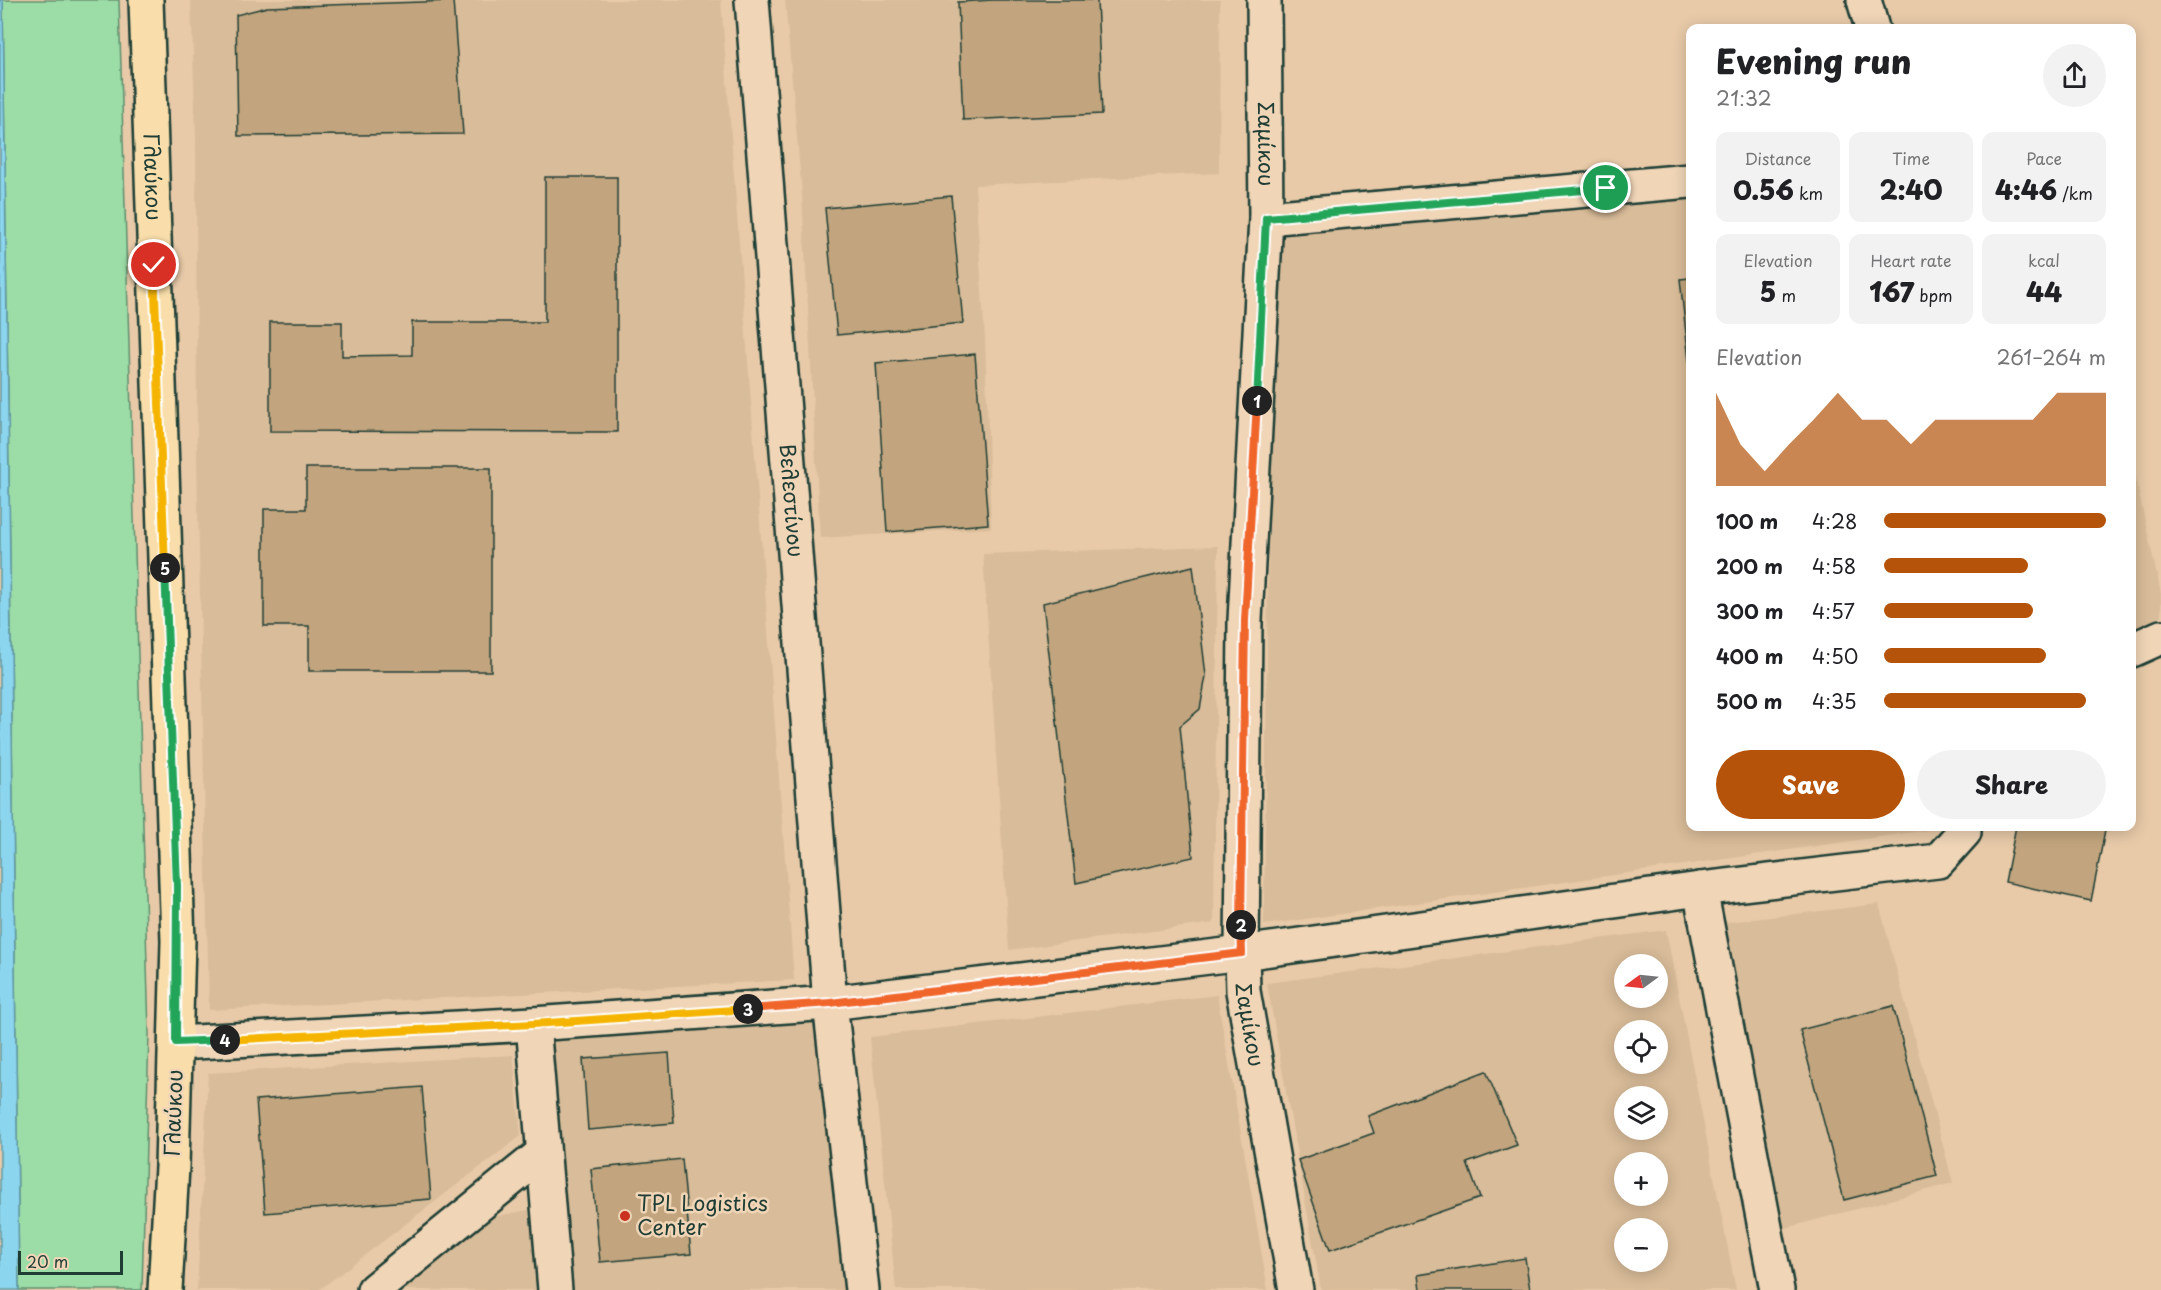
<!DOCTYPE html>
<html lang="en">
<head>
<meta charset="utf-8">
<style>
	:root { --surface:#fff; --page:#f2f2f2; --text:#202124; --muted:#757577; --accent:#b45309 }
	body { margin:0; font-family:"Playpen Sans",sans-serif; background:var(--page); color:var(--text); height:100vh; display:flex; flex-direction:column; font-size:22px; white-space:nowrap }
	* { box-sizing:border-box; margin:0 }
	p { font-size:20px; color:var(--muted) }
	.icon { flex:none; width:33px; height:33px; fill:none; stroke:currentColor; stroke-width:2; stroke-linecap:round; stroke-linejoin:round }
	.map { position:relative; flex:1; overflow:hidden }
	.panel { position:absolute; left:1686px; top:24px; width:450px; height:807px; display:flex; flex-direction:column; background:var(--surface); border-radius:12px; box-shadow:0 3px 15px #0003 }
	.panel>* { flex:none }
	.needle { width:39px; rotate:255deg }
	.fabs { position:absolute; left:1614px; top:954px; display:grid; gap:12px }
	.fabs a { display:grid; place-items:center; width:54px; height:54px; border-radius:50%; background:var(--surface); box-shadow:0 3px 15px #0003; font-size:30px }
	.scale { position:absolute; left:18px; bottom:15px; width:105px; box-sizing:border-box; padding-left:6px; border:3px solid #1f3d34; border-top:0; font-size:16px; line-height:21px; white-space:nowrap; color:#1f3d34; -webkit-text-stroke:4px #f0d5b7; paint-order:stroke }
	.pin { position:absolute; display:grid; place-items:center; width:51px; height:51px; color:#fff; margin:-26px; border:3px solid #fff; border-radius:50%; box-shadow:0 2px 6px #0007 }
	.km { position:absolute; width:30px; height:30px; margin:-15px; border-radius:50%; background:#222; color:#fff; font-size:16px; line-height:30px; text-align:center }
	.round { display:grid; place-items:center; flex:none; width:63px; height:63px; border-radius:32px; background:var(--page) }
	.headline { display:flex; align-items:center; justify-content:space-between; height:102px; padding:0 30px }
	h1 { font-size:33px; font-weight:800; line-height:45px }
	.stats { display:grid; grid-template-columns:repeat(3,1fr); gap:9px; height:102px; padding:6px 30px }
	.stats div { display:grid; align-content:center; border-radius:12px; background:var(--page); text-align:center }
	.stats b { font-size:26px; font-weight:800 }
	.stats small { font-size:16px; font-weight:400 }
	.stats p { font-size:16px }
	.chart { height:168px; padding:12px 30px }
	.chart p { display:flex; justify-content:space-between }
	.chart svg { width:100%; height:108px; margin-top:6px; fill:var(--accent); opacity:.7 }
	.cta { display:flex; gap:12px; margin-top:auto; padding:12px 30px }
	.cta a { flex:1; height:69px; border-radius:36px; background:var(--accent); color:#fff; font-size:24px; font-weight:800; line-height:69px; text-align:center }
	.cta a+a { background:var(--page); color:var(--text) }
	ul { padding:0 30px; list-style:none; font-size:20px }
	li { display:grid; grid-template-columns:96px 72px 1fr; align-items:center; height:45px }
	li i { height:15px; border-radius:8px; background:var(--accent) }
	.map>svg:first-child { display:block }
	.built { fill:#d9bc99; fill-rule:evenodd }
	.green { fill:#9cdda7; stroke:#5e8d6e; stroke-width:1.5 }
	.water { fill:#8cd5ee; stroke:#6098a4; stroke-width:1.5 }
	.building { fill:#c2a57e; stroke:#1f3d34; stroke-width:1.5 }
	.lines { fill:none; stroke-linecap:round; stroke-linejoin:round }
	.minor-casing { stroke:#1f3d34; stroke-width:38 }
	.primary-casing { stroke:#1f3d34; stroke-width:38 }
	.minor { stroke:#f0d5b7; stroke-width:33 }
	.primary { stroke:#f9deab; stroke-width:33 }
	.split-1-casing { stroke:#fff; stroke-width:12 }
	.split-2-casing { stroke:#fff; stroke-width:12 }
	.split-3-casing { stroke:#fff; stroke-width:12 }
	.split-4-casing { stroke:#fff; stroke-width:12 }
	.split-5-casing { stroke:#fff; stroke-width:12 }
	.split-6-casing { stroke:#fff; stroke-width:12 }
	.split-1 { stroke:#22a559; stroke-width:8 }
	.split-2 { stroke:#f0652b; stroke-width:8 }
	.split-3 { stroke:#f0652b; stroke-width:8 }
	.split-4 { stroke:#f5b400; stroke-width:8 }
	.split-5 { stroke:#22a559; stroke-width:8 }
	.split-6 { stroke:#f5b400; stroke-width:8 }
	.poi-dot { fill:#c8321e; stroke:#f0d5b7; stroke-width:2 }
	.labels { text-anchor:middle; stroke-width:5; stroke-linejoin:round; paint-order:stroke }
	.street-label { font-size:21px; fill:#1f3d34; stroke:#f0d5b7 }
	.poi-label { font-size:21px; fill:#1f3d34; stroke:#f0d5b7; text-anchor:start }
</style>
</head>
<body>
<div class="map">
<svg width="2161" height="1290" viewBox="0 0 2161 1290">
	<rect width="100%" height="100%" fill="#e8caa8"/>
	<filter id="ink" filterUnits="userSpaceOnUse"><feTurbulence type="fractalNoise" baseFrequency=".0167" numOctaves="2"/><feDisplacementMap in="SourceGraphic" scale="12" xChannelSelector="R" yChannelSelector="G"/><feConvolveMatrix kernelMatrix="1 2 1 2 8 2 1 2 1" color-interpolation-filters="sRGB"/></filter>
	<g filter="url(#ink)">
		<!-- built -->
		<path class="built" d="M191 0H721L794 980 209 1010 197 460 196 138Z
			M785 0H1220L1219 173 975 185 985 339 991 528 820 538 802 195Z
			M1690 198V826H1927L1928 830 1264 925 1272 233Z
			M2132 462 2161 594V615L2132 633Z
			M1218 546 1214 923 1009 950 983 554Z
			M1879 904 1953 1183 1782 1229 1720 923Z
			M1666 930 1736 1290H1321L1267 983ZM1624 964H1658V998H1624ZM1624 1030H1658V1064H1624ZM1624 1096H1658V1130H1624ZM1624 1162H1658V1196H1624ZM1624 1228H1658V1262H1624Z
			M1217 995 1268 1290H896L870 1037Z
			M830 1003 867 1290H556L533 1024Z
			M513 1055 521 1136 319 1290H197L208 1073Z
			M529 1210 536 1290H396L487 1218Z"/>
		<!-- green -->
		<path class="green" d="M3 0H119L149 1033 142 1290H19Z"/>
		<!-- water -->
		<path class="water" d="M0 0H3L19 1290H0Z"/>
		<!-- building -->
		<path class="building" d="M993 0H1097L1102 114 963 120 958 2Z
			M453 1 463 134 238 136 236 15 267 7Z
			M545 177H617V432L270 431V322H342V356L412 355V322H545Z
			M951 196 963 323 837 335 825 208Z
			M1690 278V370L1680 279Z
			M975 354 988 524 887 532 876 363Z
			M306 468H491V671H309V626H264V509H306Z
			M1193 566 1206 676 1200 709 1180 726 1193 857 1076 883 1043 603Z
			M2016 826H2106L2091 901 2005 882Z
			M1893 1006 1937 1176 1844 1200 1800 1030Z
			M669 1053 674 1123 588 1130 583 1059Z
			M1486 1071 1517 1145 1467 1163 1480 1198 1330 1250 1298 1160 1374 1133 1368 1116Z
			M422 1087 431 1199 265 1213 256 1100Z
			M682 1159 691 1254 600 1262 591 1169Z
			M1525 1258 1530 1290H1420L1418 1275Z"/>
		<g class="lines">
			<defs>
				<g id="minor">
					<path id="s1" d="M752 0 830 1003 862 1290"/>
					<path id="s2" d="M1264 0 1266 218 1245 620 1242 953 1243 991 1296 1290"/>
					<path d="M1864 0 1872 28"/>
					<path d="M1266 218 1690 181"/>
					<path d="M2132 650 2161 637"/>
					<path d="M1700 889 1777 1290"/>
					<path d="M533 1024 555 1290"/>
					<path d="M176 1043 533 1024 830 1003 1242 953 1700 889 1938 861 1964 832 1963 826"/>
					<path d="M374 1290 543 1153"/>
				</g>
				<g id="primary">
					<path id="s3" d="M146 0 178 941 172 1167 165 1290"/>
				</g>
			</defs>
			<!-- minor casing -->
			<use href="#minor" class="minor-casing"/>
			<!-- primary casing -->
			<use href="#primary" class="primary-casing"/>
			<!-- minor -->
			<use href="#minor" class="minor"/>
			<!-- primary -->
			<use href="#primary" class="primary"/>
		</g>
	</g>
	<g class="lines" filter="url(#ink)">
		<defs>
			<path id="split-1" d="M1257 401 1266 218 1606 188"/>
			<path id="split-2" d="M1241 925 1245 620 1257 401"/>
			<path id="split-3" d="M748 1009 830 1003 1242 953 1241 925"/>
			<path id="split-4" d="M225 1040 533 1024 748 1009"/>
			<path id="split-5" d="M165 568 177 886 176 1042 225 1040"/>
			<path id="split-6" d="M154 265 165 568"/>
		</defs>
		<!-- split-1 casing -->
		<use href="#split-1" class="split-1-casing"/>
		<!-- split-2 casing -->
		<use href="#split-2" class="split-2-casing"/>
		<!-- split-3 casing -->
		<use href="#split-3" class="split-3-casing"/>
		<!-- split-4 casing -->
		<use href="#split-4" class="split-4-casing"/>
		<!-- split-5 casing -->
		<use href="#split-5" class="split-5-casing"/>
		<!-- split-6 casing -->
		<use href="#split-6" class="split-6-casing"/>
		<!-- split-1 -->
		<use href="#split-1" class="split-1"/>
		<!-- split-2 -->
		<use href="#split-2" class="split-2"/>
		<!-- split-3 -->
		<use href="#split-3" class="split-3"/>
		<!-- split-4 -->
		<use href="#split-4" class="split-4"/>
		<!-- split-5 -->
		<use href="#split-5" class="split-5"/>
		<!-- split-6 -->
		<use href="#split-6" class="split-6"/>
	</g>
	<!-- markers -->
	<circle class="poi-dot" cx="625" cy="1216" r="6"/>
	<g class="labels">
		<!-- street labels -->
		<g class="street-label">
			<text dy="7" stroke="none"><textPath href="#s2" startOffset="144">Σαμίκου</textPath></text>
			<text dy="7" stroke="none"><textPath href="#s3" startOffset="177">Γλαύκου</textPath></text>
			<text dy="7" stroke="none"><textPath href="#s1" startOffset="502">Βελεστίνου</textPath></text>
			<text dy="7" stroke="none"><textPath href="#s2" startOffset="1026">Σαμίκου</textPath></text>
			<text transform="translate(174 1113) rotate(-88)" y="7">Γλαύκου</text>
		</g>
		<!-- poi labels -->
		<g class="poi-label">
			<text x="637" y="1211">TPL Logistics<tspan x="637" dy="24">Center</tspan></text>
		</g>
	</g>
</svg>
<div class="fabs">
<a><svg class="needle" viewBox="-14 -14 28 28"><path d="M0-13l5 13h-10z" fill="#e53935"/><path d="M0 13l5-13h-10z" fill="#757577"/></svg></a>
<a><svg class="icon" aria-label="locate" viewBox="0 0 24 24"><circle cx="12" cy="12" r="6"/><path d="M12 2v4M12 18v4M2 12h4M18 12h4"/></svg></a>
<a><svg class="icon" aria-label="layers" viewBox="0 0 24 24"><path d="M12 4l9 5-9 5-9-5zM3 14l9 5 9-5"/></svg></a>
<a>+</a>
<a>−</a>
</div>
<div class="scale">20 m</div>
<div class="pin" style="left:1606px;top:188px;background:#1e9e55"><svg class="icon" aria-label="arrive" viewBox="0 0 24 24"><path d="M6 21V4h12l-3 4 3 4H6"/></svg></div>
<div class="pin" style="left:154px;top:265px;background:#d93025"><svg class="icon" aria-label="check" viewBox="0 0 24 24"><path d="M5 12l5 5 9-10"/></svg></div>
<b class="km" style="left:1257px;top:401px">1</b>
<b class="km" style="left:1241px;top:925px">2</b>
<b class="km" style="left:748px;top:1009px">3</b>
<b class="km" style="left:225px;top:1040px">4</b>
<b class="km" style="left:165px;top:568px">5</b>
<section class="panel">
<div class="headline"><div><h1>Evening run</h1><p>21:32</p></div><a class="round"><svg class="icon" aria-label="share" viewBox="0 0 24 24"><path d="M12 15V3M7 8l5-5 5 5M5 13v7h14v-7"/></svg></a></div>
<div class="stats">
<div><p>Distance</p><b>0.56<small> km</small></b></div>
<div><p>Time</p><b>2:40</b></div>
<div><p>Pace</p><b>4:46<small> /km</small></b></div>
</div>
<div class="stats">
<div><p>Elevation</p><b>5<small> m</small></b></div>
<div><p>Heart rate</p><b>167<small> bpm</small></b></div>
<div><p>kcal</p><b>44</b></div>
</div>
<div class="chart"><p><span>Elevation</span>261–264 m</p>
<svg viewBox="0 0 160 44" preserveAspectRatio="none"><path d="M0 44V6L10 27L20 38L30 27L40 17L50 6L60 17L70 17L80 27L90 17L100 17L110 17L120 17L130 17L140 6L150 6L160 6V44z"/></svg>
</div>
<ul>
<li><b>100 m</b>4:28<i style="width:100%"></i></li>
<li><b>200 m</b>4:58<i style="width:65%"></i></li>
<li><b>300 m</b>4:57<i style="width:67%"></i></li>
<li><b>400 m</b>4:50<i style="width:73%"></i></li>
<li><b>500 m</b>4:35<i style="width:91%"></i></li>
</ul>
<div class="cta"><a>Save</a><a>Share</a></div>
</section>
</div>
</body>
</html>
